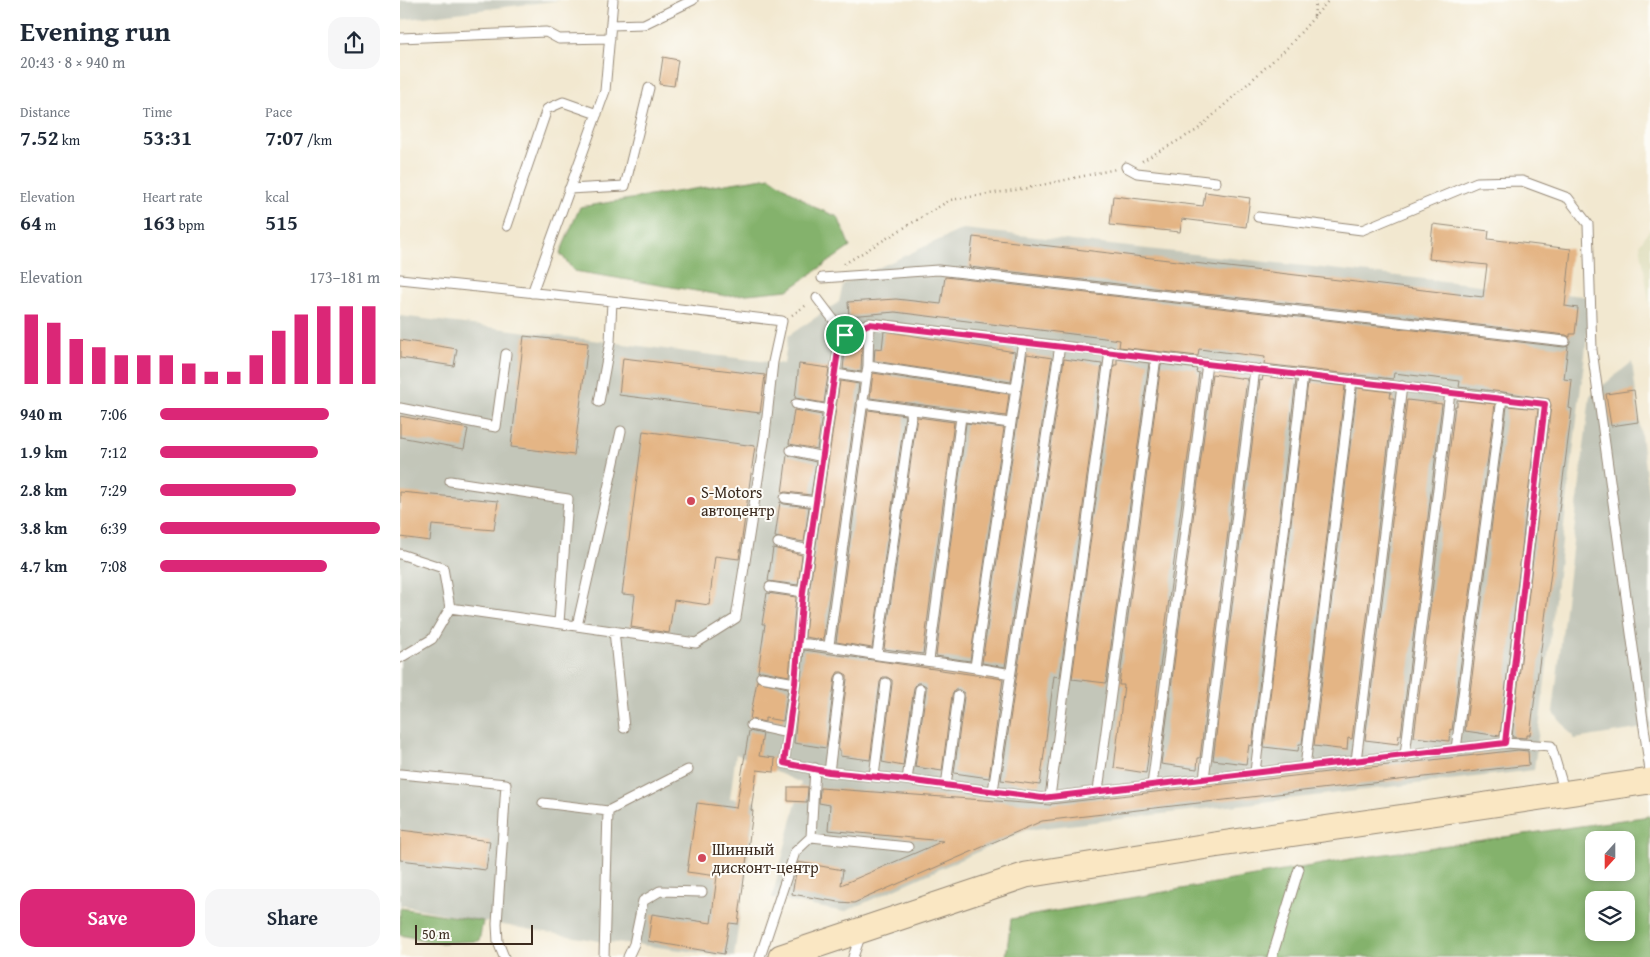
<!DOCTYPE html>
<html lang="en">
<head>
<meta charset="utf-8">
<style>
	:root { --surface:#fff; --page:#f6f6f7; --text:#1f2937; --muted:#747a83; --accent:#db2777 }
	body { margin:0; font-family:"Gentium Book Plus",serif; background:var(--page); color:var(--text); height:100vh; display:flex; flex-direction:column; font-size:19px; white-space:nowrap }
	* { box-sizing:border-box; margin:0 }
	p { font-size:16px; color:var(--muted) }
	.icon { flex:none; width:28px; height:28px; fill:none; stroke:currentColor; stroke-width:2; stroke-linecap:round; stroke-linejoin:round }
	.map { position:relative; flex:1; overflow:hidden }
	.side { display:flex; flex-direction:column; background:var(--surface); width:400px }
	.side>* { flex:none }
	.needle { width:32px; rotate:201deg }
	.buttons { position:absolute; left:1185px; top:831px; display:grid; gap:10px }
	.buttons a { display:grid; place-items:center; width:50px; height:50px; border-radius:10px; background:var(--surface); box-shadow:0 2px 8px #0003; font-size:25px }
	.scale { position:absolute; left:15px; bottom:12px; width:118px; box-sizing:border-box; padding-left:5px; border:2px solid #3b2a1e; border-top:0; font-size:14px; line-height:18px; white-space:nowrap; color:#3b2a1e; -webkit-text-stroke:4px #fdfcf7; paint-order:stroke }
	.pin { position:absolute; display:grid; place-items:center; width:42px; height:42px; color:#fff; margin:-21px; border:2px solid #fff; border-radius:50%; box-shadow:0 1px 5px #0007 }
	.round { display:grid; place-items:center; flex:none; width:52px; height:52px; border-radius:15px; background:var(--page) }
	.headline { display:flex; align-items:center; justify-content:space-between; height:85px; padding:0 20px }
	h1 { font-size:28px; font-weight:600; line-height:38px }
	.stats { display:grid; grid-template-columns:repeat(3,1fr); gap:8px; height:85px; padding:5px 20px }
	.stats div { display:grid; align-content:center }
	.stats b { font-size:21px; font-weight:600 }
	.stats small { font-size:14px; font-weight:400 }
	.stats p { font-size:14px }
	.chart { height:140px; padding:10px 20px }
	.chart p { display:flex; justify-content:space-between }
	.chart svg { width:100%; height:90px; margin-top:5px; stroke:var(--accent); stroke-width:6 }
	.button { display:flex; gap:10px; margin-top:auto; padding:10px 20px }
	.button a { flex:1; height:58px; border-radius:15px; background:var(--accent); color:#fff; font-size:20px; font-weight:600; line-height:58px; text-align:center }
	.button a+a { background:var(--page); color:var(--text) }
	ul { padding:0 20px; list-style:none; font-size:16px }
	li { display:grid; grid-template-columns:80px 60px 1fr; align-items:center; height:38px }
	li i { height:12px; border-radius:6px; background:var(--accent) }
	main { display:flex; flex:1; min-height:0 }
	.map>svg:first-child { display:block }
	.built { fill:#deddbb }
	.industrial { fill:#c3c6b9 }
	.forest { fill:#84b26c; stroke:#606e45; fill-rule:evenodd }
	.building { fill:#e4b585 }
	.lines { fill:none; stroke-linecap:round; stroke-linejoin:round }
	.lane-casing { stroke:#968977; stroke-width:11 }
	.secondary-casing { stroke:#968977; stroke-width:27 }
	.path { stroke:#968977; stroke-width:2.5; stroke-dasharray:1 4; stroke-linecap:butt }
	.lane { stroke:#fff; stroke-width:9 }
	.secondary { stroke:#fae7c3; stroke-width:25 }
	.route-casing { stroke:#fff; stroke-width:10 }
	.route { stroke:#db2777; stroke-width:6 }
	.poi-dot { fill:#d1495b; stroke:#fdfcf7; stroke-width:2 }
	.labels { text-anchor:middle; stroke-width:4; stroke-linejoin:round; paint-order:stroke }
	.poi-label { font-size:16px; fill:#3b2a1e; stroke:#fdfcf7; text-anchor:start }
</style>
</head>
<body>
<main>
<section class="side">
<div class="headline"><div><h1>Evening run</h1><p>20:43 · 8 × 940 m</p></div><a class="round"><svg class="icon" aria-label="share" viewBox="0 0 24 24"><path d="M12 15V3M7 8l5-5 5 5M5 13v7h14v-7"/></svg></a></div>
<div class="stats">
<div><p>Distance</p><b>7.52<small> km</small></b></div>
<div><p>Time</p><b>53:31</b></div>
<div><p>Pace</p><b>7:07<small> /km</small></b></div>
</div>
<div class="stats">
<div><p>Elevation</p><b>64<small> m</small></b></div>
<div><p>Heart rate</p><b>163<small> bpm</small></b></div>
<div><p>kcal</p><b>515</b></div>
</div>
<div class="chart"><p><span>Elevation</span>173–181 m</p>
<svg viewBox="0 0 160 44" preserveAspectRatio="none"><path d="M5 44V10M15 44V14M25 44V22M35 44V26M45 44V30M55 44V30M65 44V30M75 44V34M85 44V38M95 44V38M105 44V30M115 44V18M125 44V10M135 44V6M145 44V6M155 44V6"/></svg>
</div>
<ul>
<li><b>940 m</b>7:06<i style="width:77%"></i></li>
<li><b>1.9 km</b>7:12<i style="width:72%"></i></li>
<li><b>2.8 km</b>7:29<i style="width:62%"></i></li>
<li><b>3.8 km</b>6:39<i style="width:100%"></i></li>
<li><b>4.7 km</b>7:08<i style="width:76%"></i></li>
</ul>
<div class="button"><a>Save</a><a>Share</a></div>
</section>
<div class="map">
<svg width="1250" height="957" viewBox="0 0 1250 957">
	<rect width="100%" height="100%" fill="#fdfcf7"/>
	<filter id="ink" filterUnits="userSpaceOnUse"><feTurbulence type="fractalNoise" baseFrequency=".02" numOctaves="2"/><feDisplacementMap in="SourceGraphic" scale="10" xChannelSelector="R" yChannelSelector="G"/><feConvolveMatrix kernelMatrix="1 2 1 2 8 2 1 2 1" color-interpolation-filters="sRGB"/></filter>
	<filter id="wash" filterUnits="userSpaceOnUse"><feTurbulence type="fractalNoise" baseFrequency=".0096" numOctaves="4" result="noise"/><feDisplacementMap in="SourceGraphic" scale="20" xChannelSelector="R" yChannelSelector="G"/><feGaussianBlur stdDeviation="1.12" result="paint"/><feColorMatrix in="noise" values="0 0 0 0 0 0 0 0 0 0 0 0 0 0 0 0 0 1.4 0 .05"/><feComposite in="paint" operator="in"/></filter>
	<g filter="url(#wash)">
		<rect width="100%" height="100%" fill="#f2e8d0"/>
		<!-- built -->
		<path class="built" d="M1250 229V307L1240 244Z"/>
		<!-- industrial -->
		<path class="industrial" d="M0 0H161L0 20Z
			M563 229 1192 297 1134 770 626 830 444 912 372 898 401 783 336 754 330 798 356 802 334 957 234 944 205 942 97 924 0 905V316L384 364 388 336 439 302 443 284Z
			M1232 362 1250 508V727L1175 739 1153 712 1190 396Z"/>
		<!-- forest -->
		<path class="forest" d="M370 177 414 207 438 217 450 247 388 290 327 296 174 271 160 253 180 207Z
			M1250 816V957H606L611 919 951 859ZM1194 840H1226V872H1194ZM1194 900H1226V932H1194Z
			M0 908 83 921 79 941 38 943 0 935Z"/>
		<g id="blocks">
			<!-- building -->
			<path class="building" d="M263 57 278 60 274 86 259 84Z
				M805 192 850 198 846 227 782 219 780 232 710 225 713 196 803 206Z
				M1033 224 1089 231 1088 239 1171 249 1165 306 1178 308 1175 334H1170V337L1166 335 569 267 573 237 1083 297 1087 265 1029 259Z
				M545 277 1164 347 1168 346 1164 379 1172 380 1169 408 1172 409 1130 735H1126V738L1112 737 1151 405 1149 399 1103 392 1059 387 1060 381 994 373 993 379 864 364 865 357 799 349 798 356 719 347 720 340 495 312 449 316 448 302 496 299 541 304Z
				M484 331 615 352 611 382 474 361 475 348 482 349Z
				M124 336 188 343 174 455 111 447Z
				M0 340 57 349 54 366 0 358Z
				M447 345 462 347 461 372 443 369 445 350Z
				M627 354 652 358 605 667 582 663Z
				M223 358 365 375 360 413 219 395Z
				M664 359 702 364 660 677 654 676 640 785 601 780Z
				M717 359 749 363 706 683 672 679 714 365H717Z
				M399 364 429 368 424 403 395 398Z
				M761 364 797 369 796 372 799 373 746 773 714 768 724 685H719Z
				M473 373 609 394 606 416 470 398Z
				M812 374 847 379 800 758H798L797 769 761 764Z
				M863 376 896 380 852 746 849 745 846 764 813 760 860 380 862 381Z
				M440 381 459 384 423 640 405 637 409 593Z
				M908 382 945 386 902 744H899L898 751 864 747Z
				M957 388 991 392 990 398H994L952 739 948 738 947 750 914 746Z
				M1234 390 1238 422 1211 426 1206 394Z
				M1007 400 1042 404 1001 735H999L998 744 965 740Z
				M1057 400 1095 404 1052 730 1050 729 1049 741 1014 737 1055 406H1057Z
				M1107 406 1138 409 1100 736 1065 731Z
				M394 410 422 415 417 449 389 444Z
				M468 410 505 415 472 648 436 642Z
				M0 416 68 429 64 449 0 437Z
				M517 417 554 422 523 654 484 649Z
				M566 423 604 428 570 661 536 656Z
				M243 431 355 446 339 559 315 556 309 605 274 600 269 633 231 627 235 595 222 594Z
				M387 455 416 462 411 495 386 492 382 493Z
				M0 492 98 501 94 530 32 525 30 541 0 537Z
				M380 502 384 504 409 507 404 542 375 537Z
				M373 548 402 555 398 585 368 581Z
				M367 593 396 597 389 676 362 671 358 672 365 624H362Z
				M404 650 603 679 589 778 554 773 564 697V693L559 690H555L552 695 542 771 515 767 526 690V686L521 683H517L514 688 503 766 482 762 492 684V680L487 677H483L480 682 470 760 440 756V750H438L447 679V675L442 672H438L435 677 426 748 394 743Z
				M357 681 388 688 383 721 365 718V722L350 719Z
				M349 731 363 734 359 756 375 758 374 772 357 770 351 810 353 811 338 924 329 923 324 954 248 941 252 914 311 923 317 876 287 872 297 803 336 808Z
				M1118 750 1128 751 1129 765 642 821 454 903 438 902 392 894 398 862 443 870 441 885 543 841 428 830 430 805 419 803 420 788 651 805V804Z
				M388 787H408L407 802 388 801Z
				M0 830 90 841 86 870 0 860Z"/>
		</g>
	</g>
	<g filter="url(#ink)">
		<use href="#blocks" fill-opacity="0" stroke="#968977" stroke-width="1"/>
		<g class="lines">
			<defs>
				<path id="lane" d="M211 25 244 24 293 0
					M0 38 146 32 159 39 210 38
					M726 167 737 173 816 182
					M169 189 225 186 249 88
					M858 217 962 230 1077 182 1122 181 1168 198 1188 224 1192 350 1250 771
					M107 226 147 109 163 102 197 114
					M422 278 538 270 1165 341
					M0 279 212 301 382 321 373 362 365 435 336 618 296 643 50 608
					M132 293 205 91 213 0
					M417 298 445 335
					M469 323 1145 404 1105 743 642 798 507 780 429 772 384 763 395 683 403 592 438 351 445 335Z
					M468 366 469 323
					M436 374 466 379 468 366 616 389
					M199 402 210 342 212 301
					M462 403 610 423
					M396 404 430 410
					M0 408 96 427 106 354
					M391 450 423 457
					M50 481 168 499 159 623
					M385 498 416 502
					M378 543 409 550
					M0 554 43 568 50 608 32 639 0 658
					M370 587 403 592
					M177 626 221 431
					M214 631 224 728
					M398 643C425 645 451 651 478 655 522 661 566 665 610 674
					M429 645 466 379
					M477 654 512 410
					M529 660 561 417
					M575 667 623 341
					M361 677 395 683
					M351 725 388 733
					M1105 743 1151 746 1165 793
					M1056 749 1102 398
					M1005 755 1050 392
					M956 761 1002 386
					M905 767 952 380
					M415 768 411 837 508 847
					M429 772 441 678
					M855 772 903 375
					M0 774 106 784 97 924 98 942 104 957
					M474 776 486 683
					M804 779 855 369
					M507 780 520 689
					M752 785 807 363
					M546 786 558 696
					M593 791 660 345
					M698 791 756 357
					M650 797 710 351
					M143 803 208 811 288 770
					M204 957 208 811
					M228 957 234 944 243 901 260 891 302 892
					M360 957 395 852 411 837
					M453 957 461 934
					M872 957 899 869"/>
				<path id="secondary" d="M381 957 626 875 814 845 1250 781"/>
			</defs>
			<!-- lane casing -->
			<use href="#lane" class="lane-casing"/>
			<!-- secondary casing -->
			<use href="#secondary" class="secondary-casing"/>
			<!-- path -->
			<path class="path" d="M914 16 916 0
				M742 161 797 130 888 47 929 0
				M444 264 550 200 628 188 716 169
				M392 315 408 304"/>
			<!-- lane -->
			<use href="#lane" class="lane"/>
			<!-- secondary -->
			<use href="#secondary" class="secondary"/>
		</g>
	</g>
	<g class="lines" filter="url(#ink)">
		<defs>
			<path id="route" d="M469 324 1145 404 1105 743 642 798 507 780 429 772 384 763 395 683 403 592 438 351 445 335Z"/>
		</defs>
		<!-- route casing -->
		<use href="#route" class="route-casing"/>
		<!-- route -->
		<use href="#route" class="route"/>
	</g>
	<!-- markers -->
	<g class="poi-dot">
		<circle cx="291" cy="501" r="5"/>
		<circle cx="302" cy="858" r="5"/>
	</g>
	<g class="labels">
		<!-- poi labels -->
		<g class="poi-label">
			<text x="301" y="498">S-Motors<tspan x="301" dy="18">автоцентр</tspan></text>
			<text x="312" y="855">Шинный<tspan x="312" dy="18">дисконт-центр</tspan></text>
		</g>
	</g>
</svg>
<div class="buttons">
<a><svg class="needle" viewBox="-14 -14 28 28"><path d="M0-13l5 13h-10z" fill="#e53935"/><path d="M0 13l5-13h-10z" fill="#747a83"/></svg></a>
<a><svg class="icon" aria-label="layers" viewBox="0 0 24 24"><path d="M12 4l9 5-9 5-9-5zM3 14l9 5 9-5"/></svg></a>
</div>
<div class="scale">50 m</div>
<div class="pin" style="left:445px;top:335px;background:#1e9e55"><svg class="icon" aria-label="arrive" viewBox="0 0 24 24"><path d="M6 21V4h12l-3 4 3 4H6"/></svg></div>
</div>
</main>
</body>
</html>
